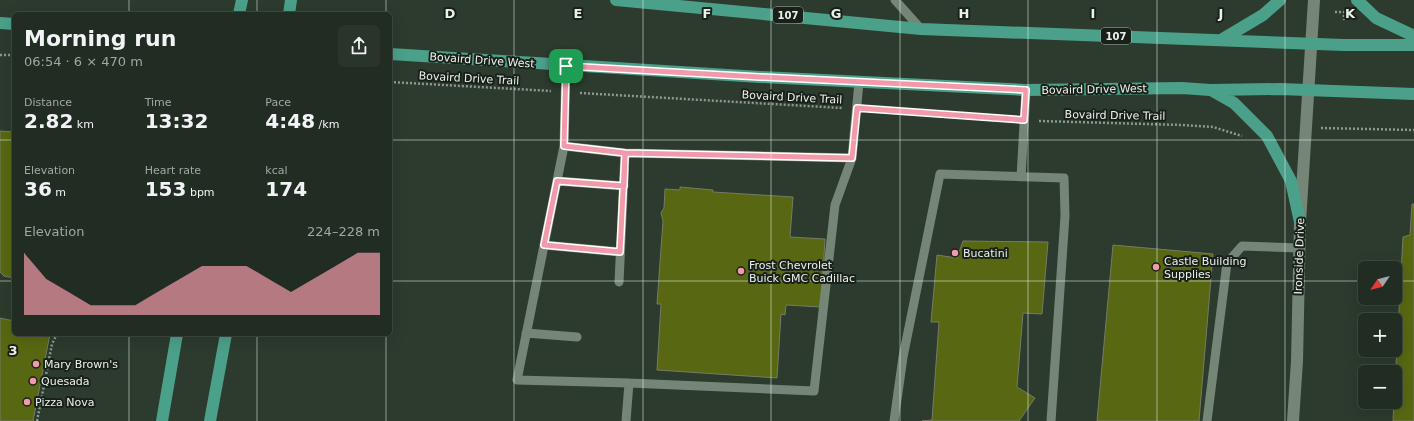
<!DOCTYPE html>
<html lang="en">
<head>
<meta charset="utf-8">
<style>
	:root { --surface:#212c22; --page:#29342a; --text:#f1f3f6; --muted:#a2a7a5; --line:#3e4840; --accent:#f39aaa }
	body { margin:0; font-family:"DejaVu Sans",sans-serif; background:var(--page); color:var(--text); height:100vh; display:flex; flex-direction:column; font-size:15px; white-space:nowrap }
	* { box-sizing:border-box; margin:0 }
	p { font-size:13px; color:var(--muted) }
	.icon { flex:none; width:22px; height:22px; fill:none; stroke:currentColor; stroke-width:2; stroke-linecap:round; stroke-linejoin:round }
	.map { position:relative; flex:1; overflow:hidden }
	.sheet { position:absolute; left:12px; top:12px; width:380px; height:324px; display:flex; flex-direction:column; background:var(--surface); border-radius:6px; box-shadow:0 4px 16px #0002,0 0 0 1px var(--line) }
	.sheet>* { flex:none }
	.needle { width:26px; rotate:235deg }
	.buttons { position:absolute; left:1358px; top:261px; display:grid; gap:8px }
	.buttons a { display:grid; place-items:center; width:44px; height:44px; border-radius:6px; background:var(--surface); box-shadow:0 4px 16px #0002,0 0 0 1px var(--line); font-size:20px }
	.pin { position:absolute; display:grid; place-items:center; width:34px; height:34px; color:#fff; margin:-17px; border-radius:8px; box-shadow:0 2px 6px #0006 }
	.round { display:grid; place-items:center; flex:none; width:42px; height:42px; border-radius:6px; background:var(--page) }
	.headline { display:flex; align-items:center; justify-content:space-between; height:68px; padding:0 12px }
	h1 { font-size:22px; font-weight:700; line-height:30px }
	.metrics { display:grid; grid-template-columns:repeat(3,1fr); gap:6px; height:68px; padding:4px 12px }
	.metrics div { display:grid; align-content:center }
	.metrics b { font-size:20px; font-weight:700 }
	.metrics small { font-size:11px; font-weight:400 }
	.metrics p { font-size:11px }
	.chart { height:112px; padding:8px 12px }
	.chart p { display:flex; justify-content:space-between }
	.chart svg { width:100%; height:72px; margin-top:4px; fill:var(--accent); opacity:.7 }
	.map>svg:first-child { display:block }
	.building { fill:#586812; stroke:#767b67 }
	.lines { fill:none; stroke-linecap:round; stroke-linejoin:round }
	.path { stroke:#8d998e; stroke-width:2.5; stroke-dasharray:2 2; stroke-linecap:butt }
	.service { stroke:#758676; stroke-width:9 }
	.minor { stroke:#758676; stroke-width:12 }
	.primary { stroke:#4ba08a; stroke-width:12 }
	.route-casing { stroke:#fff; stroke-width:8 }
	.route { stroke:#f39aaa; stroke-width:5 }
	.grid { fill:none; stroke:#e9f2ea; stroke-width:1; stroke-opacity:0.55 }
	.poi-dot { fill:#f39aaa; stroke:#19201a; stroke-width:1.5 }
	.labels { text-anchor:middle; stroke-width:4; stroke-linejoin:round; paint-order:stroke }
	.shield { fill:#19201a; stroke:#abb3ac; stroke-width:1 }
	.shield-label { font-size:10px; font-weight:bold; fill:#e9f2ea }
	.street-label { font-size:11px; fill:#e9f2ea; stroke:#19201a }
	.poi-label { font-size:11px; fill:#e9f2ea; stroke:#19201a; text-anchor:start }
	.grid-label { font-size:13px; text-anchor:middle; font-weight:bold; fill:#e9f2ea; stroke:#19201a; stroke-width:4; stroke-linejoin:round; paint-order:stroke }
</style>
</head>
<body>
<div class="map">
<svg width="1414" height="421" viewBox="0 0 1414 421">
	<rect width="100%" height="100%" fill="#2c3b2d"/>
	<!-- building -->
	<path class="building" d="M0 131 14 132V278L4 276 0 272Z
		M680 187 713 190V192L793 197 790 237 825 239 821 307 786 305 785 315 781 314 777 378 657 370 661 304H657L663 221 661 213 664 208 665 189 680 190Z
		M1412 204H1414V421H1393L1403 237 1410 235Z
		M963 241 1048 242 1042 314 1023 313 1017 387 1035 398 1019 421H922L932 420 939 322H931L937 255 957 258Z
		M1113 245 1213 254 1199 421H1097Z
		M0 318 14 321V334H50L33 421H0Z"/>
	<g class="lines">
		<!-- path -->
		<path class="path" d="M1335 12H1344V20
			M0 55H14
			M390 82 551 91
			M580 93 842 108
			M871 109 1010 119
			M1039 121 1182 125 1213 127 1242 136
			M1321 128 1414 130
			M37 421 52 344 57 334"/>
		<!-- service -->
		<path class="service" d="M895 0 921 29
			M566 65 564 146 625 153 852 158 859 82
			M564 146 517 380 629 383 814 391 835 205 852 158
			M1021 177 1026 90
			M557 181 624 186
			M544 245 620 252
			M619 282 625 153
			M526 333 577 337
			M626 421 629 383
			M894 421 903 357 940 174 1064 178 1065 216 1051 421
			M1207 421 1227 263 1242 246 1299 248"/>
		<!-- minor -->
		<path class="minor" d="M1293 421 1297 361 1300 222 1314 0"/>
		<!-- primary -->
		<path class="primary" d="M616 0 921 29 1344 45H1414
			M1357 0 1376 18 1414 36
			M239 14 242 0
			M289 14 291 0
			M0 23 14 24
			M1221 40 1263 15 1280 0
			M390 54 760 77 1026 90 1182 88 1210 90 1280 89 1414 94
			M1211 90 1234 103 1267 136 1291 181 1300 222
			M162 421 177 334
			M210 421 226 334"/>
	</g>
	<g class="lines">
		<defs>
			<path id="route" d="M566 66 564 146 625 153 620 252 544 245 557 181 624 186 625 153 852 158 857 108 1024 120 1026 90 760 77 566 66"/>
		</defs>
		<!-- route casing -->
		<use href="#route" class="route-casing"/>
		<!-- route -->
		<use href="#route" class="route"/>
	</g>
	<!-- grid -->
	<path class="grid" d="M129 0V14M257 0V14M386 0V14M514 0V421M643 0V421M771 0V421M900 0V421M1028 0V421M1157 0V421M1285 0V421M0 140H14M390 140H1414M0 281H14M390 281H1365M1395 281H1414M129 334V421M257 334V421M386 334V421"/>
	<!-- markers -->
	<g class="poi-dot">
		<circle cx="955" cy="253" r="4"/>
		<circle cx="1156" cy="267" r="4"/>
		<circle cx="741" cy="271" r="4"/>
		<circle cx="36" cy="364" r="4"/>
		<circle cx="33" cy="381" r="4"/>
		<circle cx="27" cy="402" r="4"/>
	</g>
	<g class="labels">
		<!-- shield labels -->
		<g class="shield">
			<rect x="773" y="7" width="30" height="16" rx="3"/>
			<rect x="1101" y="28" width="30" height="16" rx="3"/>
		</g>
		<g class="shield-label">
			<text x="788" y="19">107</text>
			<text x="1116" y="40">107</text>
		</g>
		<!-- street labels -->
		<g class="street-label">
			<text transform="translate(482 60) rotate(4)" y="4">Bovaird Drive West</text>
			<text transform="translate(469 78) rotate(3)" y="4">Bovaird Drive Trail</text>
			<text transform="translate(1094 89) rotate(-1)" y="4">Bovaird Drive West</text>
			<text transform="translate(792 97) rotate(3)" y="4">Bovaird Drive Trail</text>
			<text transform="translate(1115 115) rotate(1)" y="4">Bovaird Drive Trail</text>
			<text transform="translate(1299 256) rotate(-88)" y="4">Ironside Drive</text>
		</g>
		<!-- poi labels -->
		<g class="poi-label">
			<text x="963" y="257">Bucatini</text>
			<text x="1164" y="265">Castle Building<tspan x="1164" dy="13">Supplies</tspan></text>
			<text x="749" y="269">Frost Chevrolet<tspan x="749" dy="13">Buick GMC Cadillac</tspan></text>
			<text x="44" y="368">Mary Brown's</text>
			<text x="41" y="385">Quesada</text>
			<text x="35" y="406">Pizza Nova</text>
		</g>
	</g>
	<g class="grid-label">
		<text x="450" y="18">D</text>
		<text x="578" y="18">E</text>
		<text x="707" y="18">F</text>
		<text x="836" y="18">G</text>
		<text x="964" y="18">H</text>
		<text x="1093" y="18">I</text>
		<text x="1221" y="18">J</text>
		<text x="1350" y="18">K</text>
		<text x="13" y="355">3</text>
	</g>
</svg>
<div class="buttons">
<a><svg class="needle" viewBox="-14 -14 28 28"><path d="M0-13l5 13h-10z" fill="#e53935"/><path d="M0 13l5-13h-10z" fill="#a2a7a5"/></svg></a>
<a>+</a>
<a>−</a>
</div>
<div class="pin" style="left:566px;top:66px;background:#1e9e55"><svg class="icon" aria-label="arrive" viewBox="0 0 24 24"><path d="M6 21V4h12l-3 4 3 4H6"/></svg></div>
<section class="sheet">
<div class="headline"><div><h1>Morning run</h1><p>06:54 · 6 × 470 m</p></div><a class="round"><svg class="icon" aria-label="share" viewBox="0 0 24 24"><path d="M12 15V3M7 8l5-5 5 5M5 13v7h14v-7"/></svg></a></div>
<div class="metrics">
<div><p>Distance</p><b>2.82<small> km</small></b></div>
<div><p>Time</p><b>13:32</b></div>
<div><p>Pace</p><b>4:48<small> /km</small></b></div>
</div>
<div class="metrics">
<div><p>Elevation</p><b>36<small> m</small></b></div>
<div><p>Heart rate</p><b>153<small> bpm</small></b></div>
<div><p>kcal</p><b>174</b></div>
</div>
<div class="chart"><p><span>Elevation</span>224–228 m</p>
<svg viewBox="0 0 160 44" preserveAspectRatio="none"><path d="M0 44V6L10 22L20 30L30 38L40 38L50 38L60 30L70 22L80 14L90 14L100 14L110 22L120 30L130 22L140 14L150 6L160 6V44z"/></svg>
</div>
</section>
</div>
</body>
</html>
